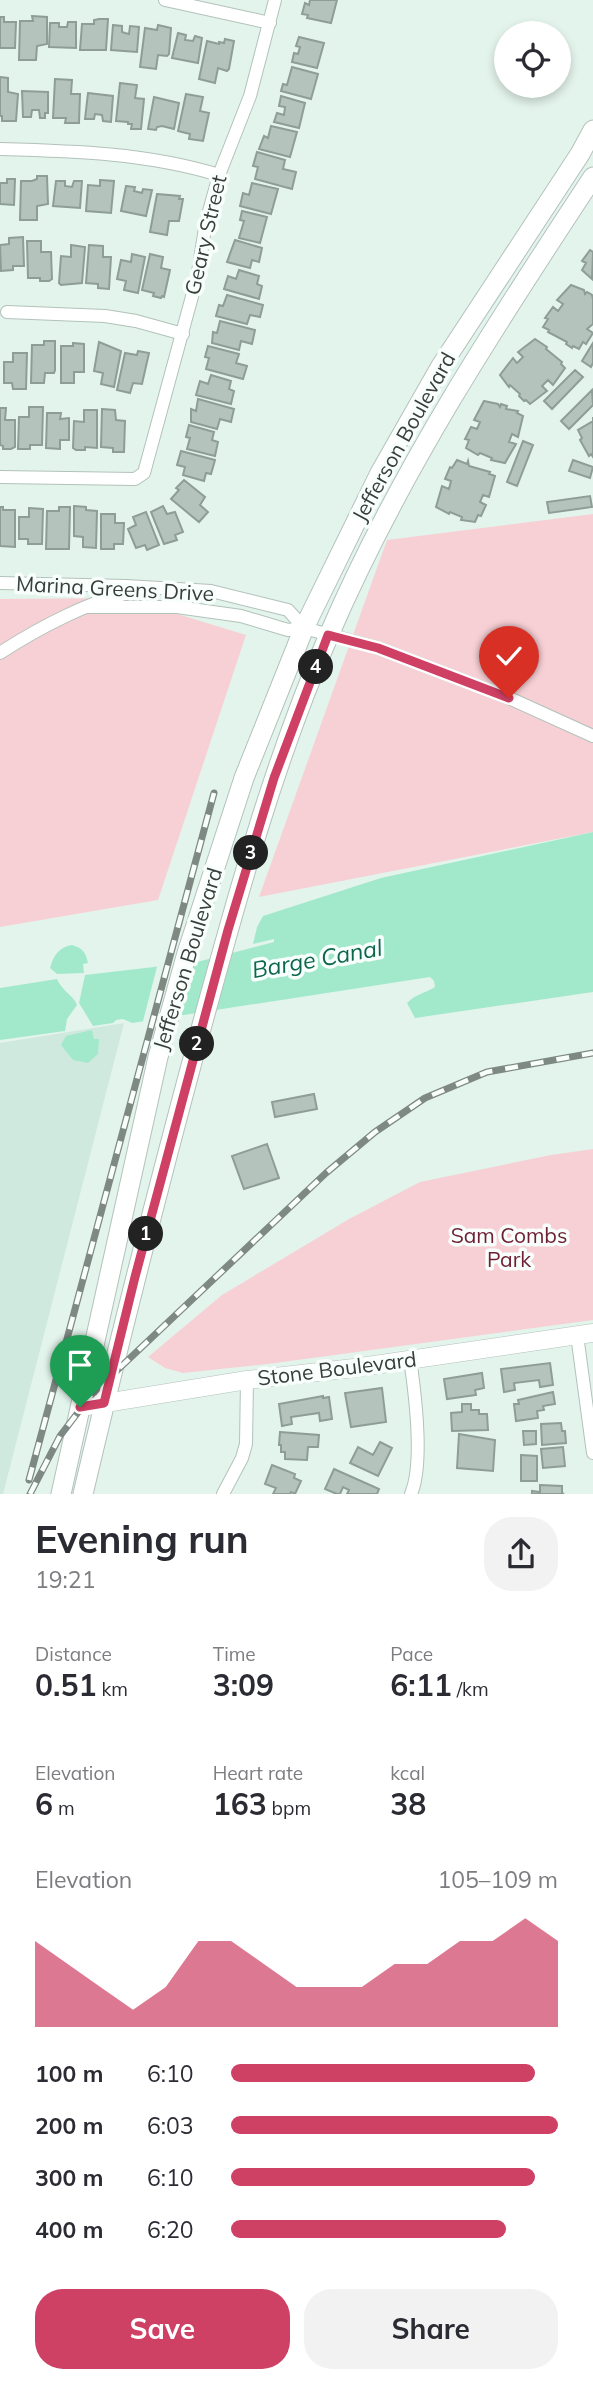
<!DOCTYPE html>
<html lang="en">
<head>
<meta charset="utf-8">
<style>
	:root { --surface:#fff; --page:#f2f2f3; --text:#2b2b33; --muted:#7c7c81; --accent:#cf4065 }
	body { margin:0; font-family:Mulish,sans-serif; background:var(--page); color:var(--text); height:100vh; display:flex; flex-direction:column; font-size:26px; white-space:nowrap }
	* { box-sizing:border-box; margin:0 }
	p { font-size:23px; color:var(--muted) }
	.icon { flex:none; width:38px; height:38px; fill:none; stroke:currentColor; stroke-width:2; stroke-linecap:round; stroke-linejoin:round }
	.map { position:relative; height:1494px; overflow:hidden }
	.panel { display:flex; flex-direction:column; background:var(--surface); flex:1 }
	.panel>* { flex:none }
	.buttons { position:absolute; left:494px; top:21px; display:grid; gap:14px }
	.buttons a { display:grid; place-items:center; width:77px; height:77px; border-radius:50%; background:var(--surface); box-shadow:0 4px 10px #0003; font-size:35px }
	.pin { position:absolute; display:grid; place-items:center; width:60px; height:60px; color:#fff; margin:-72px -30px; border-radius:50% 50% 50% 0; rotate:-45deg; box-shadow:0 0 7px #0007 }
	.pin .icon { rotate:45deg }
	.km { position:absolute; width:35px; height:35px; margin:-18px; border-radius:50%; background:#222; color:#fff; font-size:19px; line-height:35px; text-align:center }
	.round { display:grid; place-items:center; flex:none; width:74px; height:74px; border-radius:28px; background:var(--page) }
	.head { display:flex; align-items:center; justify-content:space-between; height:119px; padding:0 35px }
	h1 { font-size:38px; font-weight:700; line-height:52px }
	.stats { display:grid; grid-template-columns:repeat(3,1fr); gap:10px; height:119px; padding:7px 35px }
	.stats div { display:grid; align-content:center }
	.stats b { font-size:30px; font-weight:700 }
	.stats small { font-size:19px; font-weight:400 }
	.stats p { font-size:19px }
	.chart { height:196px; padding:14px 35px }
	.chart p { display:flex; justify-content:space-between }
	.chart svg { width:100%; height:126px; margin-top:7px; fill:var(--accent); opacity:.7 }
	.button { display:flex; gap:14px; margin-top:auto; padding:14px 35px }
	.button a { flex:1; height:80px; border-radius:28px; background:var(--accent); color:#fff; font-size:28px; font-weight:700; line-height:80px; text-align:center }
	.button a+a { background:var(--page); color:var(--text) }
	ul { padding:0 35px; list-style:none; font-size:23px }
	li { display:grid; grid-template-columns:112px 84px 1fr; align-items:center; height:52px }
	li i { height:18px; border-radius:9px; background:var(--accent) }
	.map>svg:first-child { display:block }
	.built { fill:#d0e9de }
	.green { fill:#f7d0d5 }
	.water { fill:#a2e9cc }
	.pier { fill:#e3f4ec }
	.building { fill:#b4c4bd; stroke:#8e9e97; stroke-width:2 }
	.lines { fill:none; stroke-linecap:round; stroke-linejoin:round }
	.street-casing { stroke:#b2c2bb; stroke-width:14 }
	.secondary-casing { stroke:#b2c2bb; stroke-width:19 }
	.primary-casing { stroke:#b2c2bb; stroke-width:21 }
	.street { stroke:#fff; stroke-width:12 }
	.secondary { stroke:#fff; stroke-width:18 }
	.primary { stroke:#fff; stroke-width:19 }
	.rail-casing { stroke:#7f8984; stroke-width:7 }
	.rail { stroke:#f8fefb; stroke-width:4.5; stroke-dasharray:13; stroke-linecap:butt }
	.route-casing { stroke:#fff; stroke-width:14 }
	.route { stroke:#cf4065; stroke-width:9 }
	.labels { text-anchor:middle; stroke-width:7; stroke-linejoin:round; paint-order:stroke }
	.street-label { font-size:21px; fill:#383e3b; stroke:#f8fefb }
	.park-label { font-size:21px; fill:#6f1f33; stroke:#f8fefb }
	.water-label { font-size:23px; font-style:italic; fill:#0b664b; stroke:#f8fefb }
</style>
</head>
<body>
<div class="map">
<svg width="593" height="1494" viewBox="0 0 593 1494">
	<rect width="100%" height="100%" fill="#e3f4ec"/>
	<!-- built -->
	<path class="built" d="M124 1023 3 1494H0V1043Z"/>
	<!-- green -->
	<path class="green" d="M593 514V832L259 897 387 540Z
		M125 598 246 635 158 900 0 927V599Z
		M593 1149V1320L268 1364 183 1373 165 1368 148 1357 222 1295 349 1219 420 1182 551 1155Z"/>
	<!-- water -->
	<path class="water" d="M593 832V992L415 1018 407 1003C417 993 424 994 435 987L434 981 430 977 132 1023 123 1019 116 1020 113 1023 93 1026 79 1003 85 975 197 962 274 942V939L253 944 257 927 263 916 381 878Z
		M72 945C82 948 86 952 88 963L83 964 84 973 57 974 50 968C53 956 59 947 72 945Z
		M57 979C62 991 74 996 77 1005L67 1019 65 1031 0 1040V988Z
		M92 1030 94 1039H99L98 1054 88 1063 73 1060 61 1045 66 1036Z"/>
	<!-- pier -->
	<path class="pier" d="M195 958 179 1018 142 1025 158 963Z"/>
	<!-- building -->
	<path class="building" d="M310 0H337L331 23 307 18 308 15 302 14 305 3 309 5Z
		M32 16 47 17V44L37 46 36 60H19L20 21H33Z
		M0 17H4V22H16L15 48H0Z
		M99 19H108L106 50H80L82 24H94V20Z
		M68 22H76V48L49 47 50 23H59V27H67Z
		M113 25 122 26V32L125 33 129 34 130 26 139 27 137 52 111 50Z
		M158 25 171 28 169 54 167 56 158 55 156 69 140 67 145 28 157 30Z
		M178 33 186 35 185 40 193 41 195 36 202 38 198 63 172 58Z
		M299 37 324 43 317 68 292 62 294 53 298 54 300 47 296 46Z
		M225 39 234 41 229 69 227 71 218 68 215 83 199 79 207 41 219 44V42L224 43Z
		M292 67 318 74 311 99 281 91 283 84 287 85Z
		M0 77 8 78V92L18 94 16 121H2V116H0Z
		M55 79 72 80 71 94H80L79 123H65L66 118H53Z
		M120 83 137 85 135 98 144 99 141 129H131L132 124H128V122L116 121Z
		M22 91 48 92V113H45V118H40L39 110H32L31 117H23Z
		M88 93 113 96 111 122 103 121 102 115 95 114 94 119H85Z
		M186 94 203 97 200 111 209 113 203 141 189 139 190 134 178 131Z
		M281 96 305 103 299 128 274 122 277 113 284 115 285 107 279 106Z
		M154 97 179 103 174 129 162 126 157 127 156 130 148 129Z
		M271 126 297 132 290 157 259 149 264 136 268 138Z
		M257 152 285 160 283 169 296 172 292 189 255 179 258 167 253 166Z
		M37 176H47L48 204 37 206V220H20L21 181H32L37 179Z
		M7 179H15L14 205 0 204V183H7Z
		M100 180 114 181 111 213 86 211 88 185 100 186Z
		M56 181H65V186L72 187 74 181H82L80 208 53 206Z
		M252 183 278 189 271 214 240 206 243 193 249 195Z
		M126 186 135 187 134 191 142 193 143 189 152 190 146 216 121 211Z
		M157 194 180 196 179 199H183L179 221H169L167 235 150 232Z
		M242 211 267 217 260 243 239 238 244 221 240 220Z
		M23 237 24 266H13V270L1 271 0 245 9 244V238Z
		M235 240 262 248 259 262 252 260 250 268 227 262Z
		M27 241H41V252H51L52 279 49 281H40V278H28Z
		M71 245 85 247 82 283 61 285 59 283 61 256 71 257Z
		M89 245 103 246V257H111L109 289 98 288V284L86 283Z
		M590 250 593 252 592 279 582 270 586 263 582 261Z
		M132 254 145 257 138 293 124 290 126 281 117 279 121 260 131 262Z
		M150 254 163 257 161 268 170 270 164 297 162 296 161 298 153 296 154 293 142 290Z
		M239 270 259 276 257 284 262 286 259 299 224 289 228 276 236 279Z
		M571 285 584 290 585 294 587 292 592 295 593 299V324L587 329 593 333 586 344 583 342 579 349 573 346 572 348 566 344 567 342 548 332 549 330 543 327 548 319 545 318 553 307 558 311 563 304 557 300Z
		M227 295 263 305 260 317 250 315 247 324 216 316 219 305 223 306Z
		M220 321 255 330 252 344 241 341 239 350 212 343 213 332 217 333Z
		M535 339 547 347 546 349 562 362 561 364 565 368 553 385 548 380 542 386 547 391 530 404 526 400 524 401 519 396 520 394 510 385 509 387 500 375 513 358 517 363 523 357 518 352Z
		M44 341H55V370L54 373H45L44 383H31L32 345H44Z
		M99 342 121 351 114 387 101 384 103 373 94 371Z
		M73 343 84 344V372H74V383H61V346H73Z
		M593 343V363L591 367 582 361Z
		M208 346 239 354 236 363 247 366 243 379 206 369 209 358 205 357Z
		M138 351 149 353 142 384 133 383 130 393 117 390 125 353 137 355Z
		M13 353H27L26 389H13L12 383H4V362H13Z
		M575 370 583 377 552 409 544 401Z
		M211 375 231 381 229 389 234 391 231 404 196 395 200 381 208 384Z
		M592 390 593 405 569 429 561 421Z
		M198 399 234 409 231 422 220 419 217 429 191 422V409L196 411Z
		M484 401 498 404 500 407 501 404 507 406 506 409 518 411 517 413 523 416 518 437 512 434 509 442 516 444 505 463 491 460 492 458 480 453 478 455 466 448 469 440 465 439 471 427 477 429 480 422 474 420Z
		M29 407H43L42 445H30V449H18L19 417H29Z
		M0 408H6L5 420H15V447L11 449H3V446L0 445Z
		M102 409 115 410 116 420 125 421 124 452H113V448L101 447Z
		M84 410H97V448L85 447V450H76L73 448 74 421 84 422Z
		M47 413H61L60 419 69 418V440H60V449L46 448Z
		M593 417V457L591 454 589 456 580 440 582 438 578 430 593 421Z
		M189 425 214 432 212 440 218 442 215 456 187 449 190 438 186 437Z
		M523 441 533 445 517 486 507 482Z
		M181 451 215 460 211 474 206 473 204 481 183 475 185 467 177 465Z
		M457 460 467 464 468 461 469 466 490 472 489 474 495 476 489 497 483 495 480 502 486 505 481 516 478 515 475 522 461 520 462 517 450 512 449 514 436 507 442 486 449 489 451 481 445 479 450 467 452 468Z
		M573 460 593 467 590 478 569 471Z
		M184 480 205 497 200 505 208 512 199 522 171 499 179 490 176 488Z
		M590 496 592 507 549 513 547 502Z
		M74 506 86 507V510L97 511 96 548 83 547V537L74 536Z
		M163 506 167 514 175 512 183 532 175 535 177 540 164 544 151 512Z
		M0 507H3V510H15V547L0 546Z
		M59 507H70L69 549H46L47 511H59Z
		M29 508 43 509 42 544H28V539H19V517H29Z
		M146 512 159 545 147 550 145 545 136 548 128 529 136 525 133 517Z
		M101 514H115V523H124L123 544H114V549H101Z
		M314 1094 317 1109 275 1117 272 1102Z
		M267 1144 279 1178 244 1189 232 1156Z
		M550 1363 553 1385 540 1387 539 1380 514 1383 515 1390 504 1392 501 1369Z
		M482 1373 484 1388 475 1390 476 1395 447 1399 444 1379Z
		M382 1388 386 1422 351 1427 345 1393Z
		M553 1392 555 1404 543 1406 544 1410 537 1411 538 1418 516 1421 514 1404H519L518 1400Z
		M323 1396V1398L329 1397 332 1419 320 1421 319 1413 291 1417 292 1424 282 1426 279 1404Z
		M462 1404H471V1410H479V1414H487L488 1430 452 1431 451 1413 462 1412Z
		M561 1423 562 1431H565L566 1443 542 1445 541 1424Z
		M523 1431H536V1444L524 1445Z
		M280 1432 319 1435 318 1447H308L307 1460 285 1459V1452H281V1445H279Z
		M459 1434 495 1440 493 1471 457 1468Z
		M380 1442 392 1448 378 1476 350 1463 358 1447 373 1455Z
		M563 1447 565 1466 543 1468 541 1449Z
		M521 1455 537 1456V1481H521Z
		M272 1465 295 1474 294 1478 301 1481 295 1494 291 1492 290 1494H273L276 1488 265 1484Z
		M334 1469 379 1489 377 1494H347L349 1490 343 1487 340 1494H337L325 1489Z
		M540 1485 562 1486V1493L564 1494H532V1491L540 1492Z"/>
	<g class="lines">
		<defs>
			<path id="street" d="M165 0 270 23
				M0 149C74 151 147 153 219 175
				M7 312 105 316 136 321 183 334
				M0 477 135 479 144 473 197 278 206 222 219 175 250 96 275 0
				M0 583 126 586 211 591 288 610 304 628
				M87 607H177L241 616 288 630 304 628 378 648 509 698 593 736
				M0 653C35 630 96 597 136 592
				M577 1335 593 1453
				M410 1359C415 1393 424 1463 411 1494
				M223 1494 242 1458 246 1444 247 1380"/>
			<path id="secondary" d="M81 1407 247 1380 354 1368 593 1333"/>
			<path id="primary" d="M61 1494 158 1057 187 953 244 778 304 628 380 473 441 366 580 154 593 130
				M83 1494C119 1341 158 1188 199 1036 236 901 273 763 329 635 399 472 496 324 593 177"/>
		</defs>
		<!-- street casing -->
		<use href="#street" class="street-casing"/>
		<!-- secondary casing -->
		<use href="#secondary" class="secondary-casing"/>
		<!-- primary casing -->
		<use href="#primary" class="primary-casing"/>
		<!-- street -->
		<use href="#street" class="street"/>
		<!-- secondary -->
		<use href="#secondary" class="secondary"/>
		<!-- primary -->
		<use href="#primary" class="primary"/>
		<defs>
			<path id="rail" d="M29 1480 214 793
				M30 1494 60 1436 92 1394 326 1173 375 1132 425 1098 487 1072 593 1053"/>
		</defs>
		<!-- rail casing -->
		<use href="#rail" class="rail-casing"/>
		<!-- rail -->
		<use href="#rail" class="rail"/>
	</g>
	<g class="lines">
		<defs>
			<path id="route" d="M80 1407 104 1403 135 1277 228 930 274 778 328 635 378 648 509 698"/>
		</defs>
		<!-- route casing -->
		<use href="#route" class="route-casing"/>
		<!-- route -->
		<use href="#route" class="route"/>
	</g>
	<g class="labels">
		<!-- street labels -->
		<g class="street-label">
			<text transform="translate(206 235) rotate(-77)" y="7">Geary Street</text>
			<text transform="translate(404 437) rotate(-61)" y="7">Jefferson Boulevard</text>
			<text transform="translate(115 589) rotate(3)" y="7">Marina Greens Drive</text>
			<text transform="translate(188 959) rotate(-73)" y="7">Jefferson Boulevard</text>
			<text transform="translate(337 1369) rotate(-7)" y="7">Stone Boulevard</text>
		</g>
		<!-- park labels -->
		<g class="park-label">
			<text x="509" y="1243">Sam Combs<tspan x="509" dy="24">Park</tspan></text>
		</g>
		<!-- water labels -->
		<g class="water-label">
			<text transform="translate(317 959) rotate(-10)" y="8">Barge Canal</text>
		</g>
	</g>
</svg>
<div class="buttons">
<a><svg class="icon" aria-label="locate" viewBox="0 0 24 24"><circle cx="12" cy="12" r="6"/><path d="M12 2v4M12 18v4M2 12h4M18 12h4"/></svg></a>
</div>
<div class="pin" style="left:80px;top:1407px;background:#1e9e55"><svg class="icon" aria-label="arrive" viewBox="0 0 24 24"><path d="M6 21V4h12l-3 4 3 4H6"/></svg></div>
<div class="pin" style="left:509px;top:698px;background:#d93025"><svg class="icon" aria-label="check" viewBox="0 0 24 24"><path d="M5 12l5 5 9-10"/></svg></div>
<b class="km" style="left:146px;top:1234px">1</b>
<b class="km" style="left:197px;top:1044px">2</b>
<b class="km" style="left:251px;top:853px">3</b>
<b class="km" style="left:316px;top:667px">4</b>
</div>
<section class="panel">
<div class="head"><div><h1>Evening run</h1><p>19:21</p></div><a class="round"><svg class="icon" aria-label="share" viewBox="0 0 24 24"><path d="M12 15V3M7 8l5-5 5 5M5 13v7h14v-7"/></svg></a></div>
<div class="stats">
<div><p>Distance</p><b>0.51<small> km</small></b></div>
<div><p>Time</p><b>3:09</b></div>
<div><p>Pace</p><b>6:11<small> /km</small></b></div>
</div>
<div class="stats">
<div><p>Elevation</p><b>6<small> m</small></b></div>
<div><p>Heart rate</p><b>163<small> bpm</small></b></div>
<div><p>kcal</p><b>38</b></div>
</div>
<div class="chart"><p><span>Elevation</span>105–109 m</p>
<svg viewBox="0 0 160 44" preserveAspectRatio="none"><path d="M0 44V14L10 22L20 30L30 38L40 30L50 14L60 14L70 22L80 30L90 30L100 30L110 22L120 22L130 14L140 14L150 6L160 14V44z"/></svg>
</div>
<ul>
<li><b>100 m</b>6:10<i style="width:93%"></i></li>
<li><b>200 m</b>6:03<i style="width:100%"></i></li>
<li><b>300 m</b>6:10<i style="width:93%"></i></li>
<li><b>400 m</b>6:20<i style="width:84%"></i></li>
</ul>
<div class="button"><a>Save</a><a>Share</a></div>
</section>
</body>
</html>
